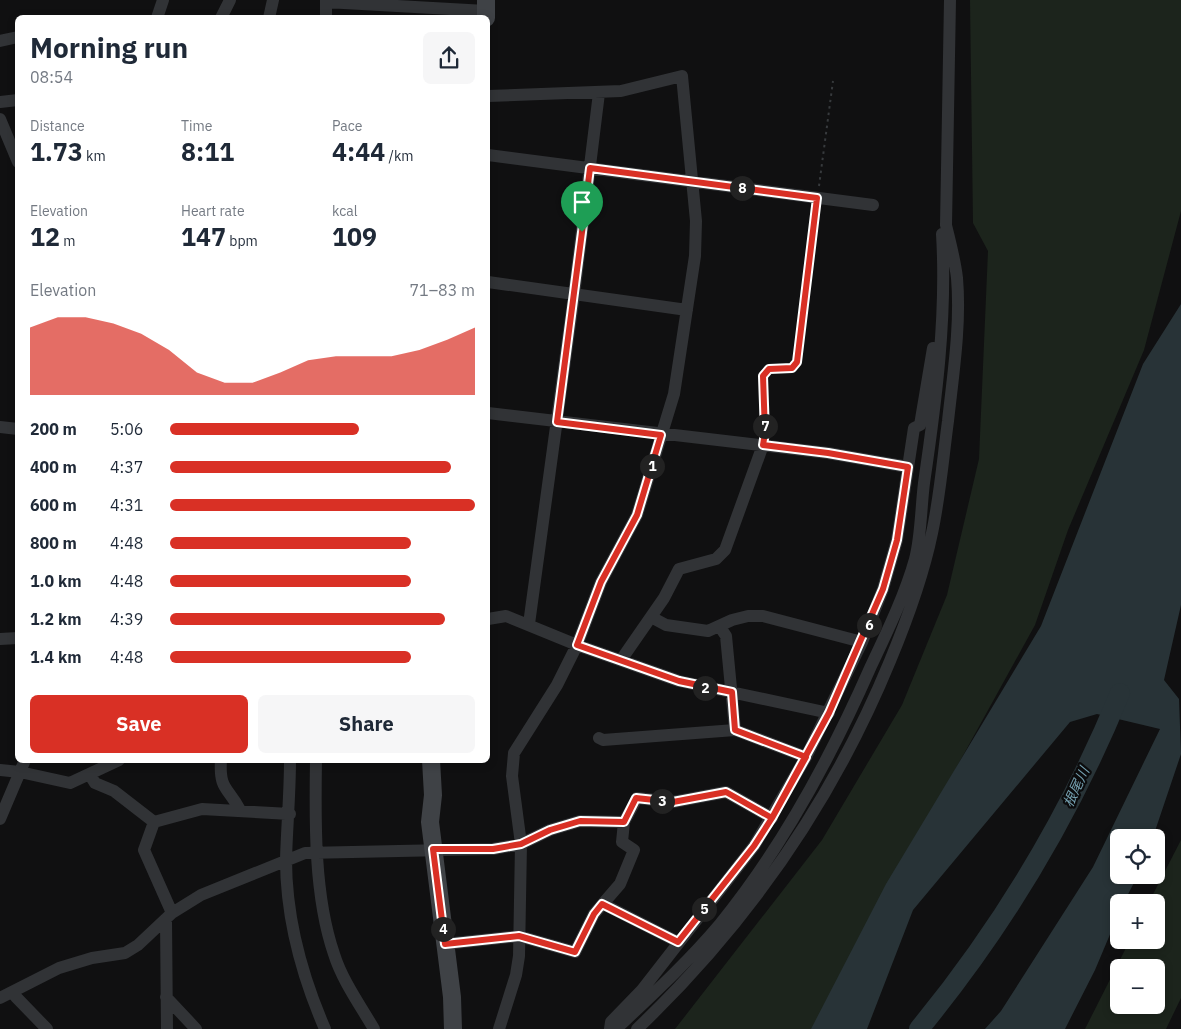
<!DOCTYPE html>
<html lang="en">
<head>
<meta charset="utf-8">
<style>
	:root { --surface:#fff; --page:#f6f6f7; --text:#1f2937; --muted:#747a83; --accent:#d93025 }
	body { margin:0; font-family:"IBM Plex Sans","Noto Sans JP",sans-serif; background:var(--page); color:var(--text); height:100vh; display:flex; flex-direction:column; font-size:19px; white-space:nowrap }
	* { box-sizing:border-box; margin:0 }
	p { font-size:16px; color:var(--muted) }
	.icon { flex:none; width:28px; height:28px; fill:none; stroke:currentColor; stroke-width:2; stroke-linecap:round; stroke-linejoin:round }
	.map { position:relative; flex:1; overflow:hidden }
	.drawer { position:absolute; left:15px; top:15px; width:475px; height:748px; display:flex; flex-direction:column; background:var(--surface); border-radius:8px; box-shadow:0 2px 8px #0003 }
	.drawer>* { flex:none }
	.fabs { position:absolute; left:1110px; top:829px; display:grid; gap:10px }
	.fabs a { display:grid; place-items:center; width:55px; height:55px; border-radius:8px; background:var(--surface); box-shadow:0 2px 8px #0003; font-size:25px }
	.pin { position:absolute; display:grid; place-items:center; width:42px; height:42px; color:#fff; margin:-51px -21px; border-radius:50% 50% 50% 0; rotate:-45deg; box-shadow:0 0 5px #0007 }
	.pin .icon { rotate:45deg }
	.km { position:absolute; width:25px; height:25px; margin:-12px; border-radius:50%; background:#222; color:#fff; font-size:14px; line-height:25px; text-align:center }
	.round { display:grid; place-items:center; flex:none; width:52px; height:52px; border-radius:8px; background:var(--page) }
	.overview { display:flex; align-items:center; justify-content:space-between; height:85px; padding:0 15px }
	h1 { font-size:28px; font-weight:700; line-height:38px }
	.stats { display:grid; grid-template-columns:repeat(3,1fr); gap:8px; height:85px; padding:5px 15px }
	.stats div { display:grid; align-content:center }
	.stats b { font-size:25px; font-weight:700 }
	.stats small { font-size:14px; font-weight:400 }
	.stats p { font-size:14px }
	.chart { height:140px; padding:10px 15px }
	.chart p { display:flex; justify-content:space-between }
	.chart svg { width:100%; height:90px; margin-top:5px; fill:var(--accent); opacity:.7 }
	.primary-button { display:flex; gap:10px; margin-top:auto; padding:10px 15px }
	.primary-button a { flex:1; height:58px; border-radius:8px; background:var(--accent); color:#fff; font-size:20px; font-weight:700; line-height:58px; text-align:center }
	.primary-button a+a { background:var(--page); color:var(--text) }
	ul { padding:0 15px; list-style:none; font-size:16px }
	li { display:grid; grid-template-columns:80px 60px 1fr; align-items:center; height:38px }
	li i { height:12px; border-radius:6px; background:var(--accent) }
	.map>svg:first-child { display:block }
	.green { fill:#1c241c; fill-rule:evenodd }
	.water { fill:#283337 }
	.lines { fill:none; stroke-linecap:round; stroke-linejoin:round }
	.river { stroke:#283337; stroke-width:20 }
	.path { stroke:#373a3d; stroke-width:2; stroke-dasharray:2.5 4; stroke-linecap:butt }
	.street { stroke:#313336; stroke-width:12 }
	.secondary { stroke:#3f4246; stroke-width:18 }
	.route-casing { stroke:#fff; stroke-width:10 }
	.route { stroke:#d93025; stroke-width:6 }
	.labels { text-anchor:middle; stroke-width:4.5; stroke-linejoin:round; paint-order:stroke }
	.water-label { font-size:14px; font-style:italic; fill:#75a0b0; stroke:#0b0b0c }
</style>
</head>
<body>
<div class="map">
<svg width="1181" height="1029" viewBox="0 0 1181 1029">
	<rect width="100%" height="100%" fill="#101011"/>
	<!-- green -->
	<path class="green" d="M970 0H1181V211L1144 350 1068 530 1035 625 896 877 822 1029H675L822 840 902 705 947 595 979 459 988 251 973 223Z
		M1181 840V998L1166 1029H1085L1130 940H1156V902H1149ZM1119 968H1156V1005H1119Z"/>
	<!-- water -->
	<path class="water" d="M1181 304V605L1164 680 1179 699 1181 754 1153 837 1119 838V875H1138L1124 902H1119V913L1095 970 1065 1029H985L1001 1011 1093 867 1160 729 1097 714 1070 722 913 910 867 1029H811L886 884 1041 626 1143 364Z"/>
	<g class="lines">
		<!-- river -->
		<path class="river" d="M919 1029C1002 928 1070 815 1120 693"/>
		<!-- path -->
		<path class="path" d="M819 186 833 81
			M765 434 763 376 769 369 792 368 797 362 815 210"/>
		<!-- street -->
		<path class="street" d="M326 2 486 11
			M157 18 163 0
			M221 18 230 0
			M269 18 273 0
			M326 18V0
			M0 41 18 37
			M488 96 621 91 682 76 696 221 695 256 674 394 637 515 601 582 577 645 557 685 514 753 512 776 521 844 519 956 516 975 499 1029
			M0 102 18 100
			M0 119 18 162
			M488 155 873 205
			M488 282 687 310
			M488 413 828 453 908 467
			M0 427 18 429
			M488 619 506 616 577 645 679 681 829 713
			M529 624 574 295 599 93
			M720 627 726 636 735 730
			M0 639 18 638
			M862 642 883 589 897 540 914 428 920 425 933 348
			M621 660 664 598 679 569 716 559 725 550 763 445
			M599 738 603 740 735 730 806 757
			M221 760C219 790 228 787 240 810
			M290 760C290 793 287 826 286 859 286 918 302 976 325 1029
			M316 760C315 821 314 896 334 954 342 980 360 1005 374 1029
			M0 770 20 772 70 783 119 760
			M90 775 95 783 114 791 154 822 202 809 290 814
			M0 819 25 760
			M154 822 144 850 172 913
			M603 904 678 942
			M166 920 167 1029
			M445 944 519 936 575 952 594 914 620 884 634 850 622 842 624 822
			M14 993 16 997 47 1029
			M166 997 196 1029
			M0 998 59 968 92 958 125 953 138 945 172 913 201 895 305 853 493 849 521 844 550 830 580 821 624 822 637 798 673 802 726 792 772 818
			M610 1029 611 1022 642 990 754 846 806 757 862 642 763 616H748L732 620 708 631 666 625 651 617
			M616 1029C652 995 688 962 720 924 783 847 831 757 871 666 887 632 905 595 915 559 921 537 921 507 924 483 936 401 947 317 942 234
			M637 1029C747 924 832 802 890 661 907 620 923 577 932 533 940 496 943 458 948 421 953 375 961 325 957 278 955 260 950 242 946 225L950 0"/>
		<!-- secondary -->
		<path class="secondary" d="M486 18V0
			M431 760 433 795 430 822 452 997 453 1029"/>
	</g>
	<g class="lines">
		<defs>
			<path id="route" d="M582 232 557 422 661 435 637 515 601 582 577 645 679 681 732 692 735 730 806 757 772 818 726 792 673 802 636 798 624 822 580 821 550 830 521 844 493 849H433L445 944 519 936 575 952 594 914 602 904 678 942 754 846 772 818 829 713 883 589 897 540 908 467 828 453 763 445 765 433 763 376 769 369 792 368 797 362 817 198 590 168 582 232"/>
		</defs>
		<!-- route casing -->
		<use href="#route" class="route-casing"/>
		<!-- route -->
		<use href="#route" class="route"/>
	</g>
	<g class="labels">
		<!-- water labels -->
		<g class="water-label">
			<text transform="translate(1076 787) rotate(-65)" y="5">根尾川</text>
		</g>
	</g>
</svg>
<div class="fabs">
<a><svg class="icon" aria-label="locate" viewBox="0 0 24 24"><circle cx="12" cy="12" r="6"/><path d="M12 2v4M12 18v4M2 12h4M18 12h4"/></svg></a>
<a>+</a>
<a>−</a>
</div>
<div class="pin" style="left:582px;top:232px;background:#1e9e55"><svg class="icon" aria-label="arrive" viewBox="0 0 24 24"><path d="M6 21V4h12l-3 4 3 4H6"/></svg></div>
<b class="km" style="left:652px;top:466px">1</b>
<b class="km" style="left:705px;top:688px">2</b>
<b class="km" style="left:662px;top:801px">3</b>
<b class="km" style="left:443px;top:929px">4</b>
<b class="km" style="left:704px;top:909px">5</b>
<b class="km" style="left:869px;top:625px">6</b>
<b class="km" style="left:765px;top:426px">7</b>
<b class="km" style="left:742px;top:188px">8</b>
<section class="drawer">
<div class="overview"><div><h1>Morning run</h1><p>08:54</p></div><a class="round"><svg class="icon" aria-label="share" viewBox="0 0 24 24"><path d="M12 15V3M7 8l5-5 5 5M5 13v7h14v-7"/></svg></a></div>
<div class="stats">
<div><p>Distance</p><b>1.73<small> km</small></b></div>
<div><p>Time</p><b>8:11</b></div>
<div><p>Pace</p><b>4:44<small> /km</small></b></div>
</div>
<div class="stats">
<div><p>Elevation</p><b>12<small> m</small></b></div>
<div><p>Heart rate</p><b>147<small> bpm</small></b></div>
<div><p>kcal</p><b>109</b></div>
</div>
<div class="chart"><p><span>Elevation</span>71–83 m</p>
<svg viewBox="0 0 160 44" preserveAspectRatio="none"><path d="M0 44V11L10 6L20 6L30 9L40 14L50 22L60 33L70 38L80 38L90 33L100 27L110 25L120 25L130 25L140 22L150 17L160 11V44z"/></svg>
</div>
<ul>
<li><b>200 m</b>5:06<i style="width:62%"></i></li>
<li><b>400 m</b>4:37<i style="width:92%"></i></li>
<li><b>600 m</b>4:31<i style="width:100%"></i></li>
<li><b>800 m</b>4:48<i style="width:79%"></i></li>
<li><b>1.0 km</b>4:48<i style="width:79%"></i></li>
<li><b>1.2 km</b>4:39<i style="width:90%"></i></li>
<li><b>1.4 km</b>4:48<i style="width:79%"></i></li>
</ul>
<div class="primary-button"><a>Save</a><a>Share</a></div>
</section>
</div>
</body>
</html>
